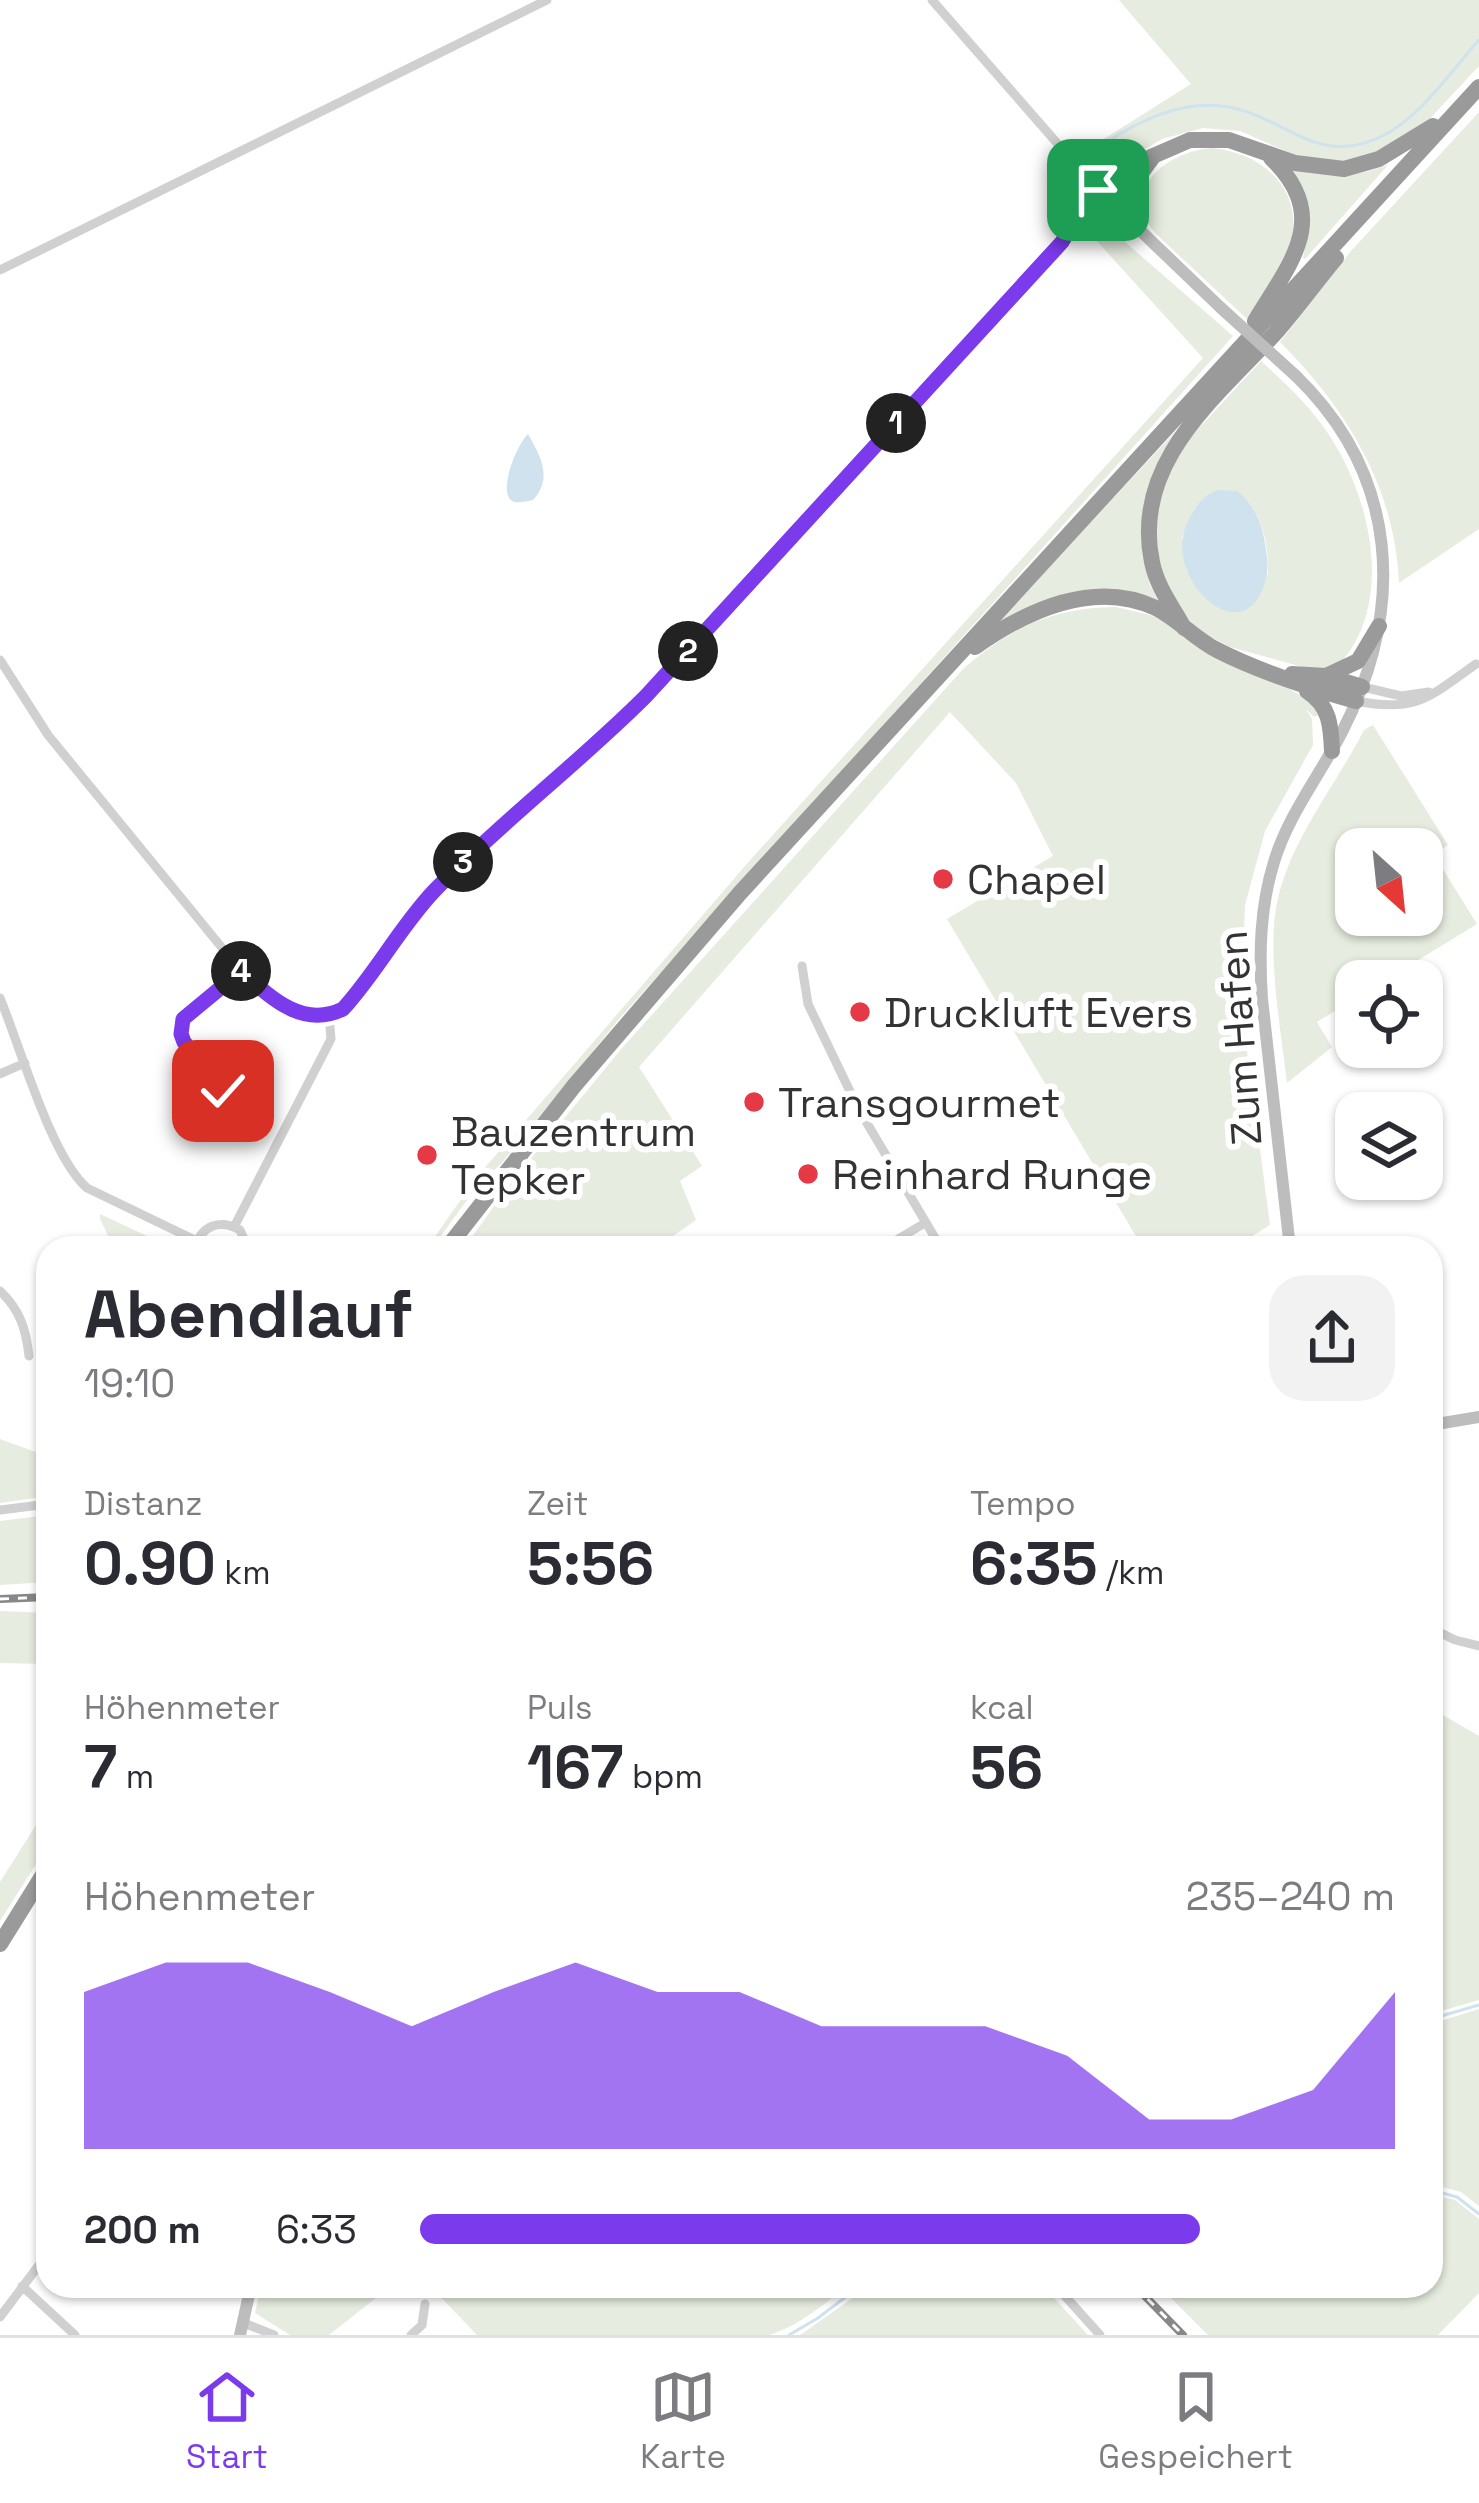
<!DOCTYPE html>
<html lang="de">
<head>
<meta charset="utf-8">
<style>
	:root { --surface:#fff; --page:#f2f2f3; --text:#2b2b33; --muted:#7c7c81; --line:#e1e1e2; --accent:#7c3aed }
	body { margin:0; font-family:"Space Grotesk",sans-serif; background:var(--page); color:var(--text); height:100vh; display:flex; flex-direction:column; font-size:45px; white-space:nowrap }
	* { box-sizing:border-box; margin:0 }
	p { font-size:39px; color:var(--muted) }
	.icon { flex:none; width:66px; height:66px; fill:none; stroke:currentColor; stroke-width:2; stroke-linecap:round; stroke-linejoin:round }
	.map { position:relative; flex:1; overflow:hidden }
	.drawer { position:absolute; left:36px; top:1236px; width:1407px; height:1062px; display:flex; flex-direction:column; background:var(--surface); border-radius:36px; box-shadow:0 3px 9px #0004 }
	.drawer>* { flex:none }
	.needle { width:78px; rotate:153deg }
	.controls { position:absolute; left:1335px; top:828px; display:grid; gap:24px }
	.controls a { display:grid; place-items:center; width:108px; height:108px; border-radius:24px; background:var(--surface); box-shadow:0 3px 9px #0004; font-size:60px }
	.pin { position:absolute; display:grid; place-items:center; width:102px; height:102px; color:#fff; margin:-51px; border-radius:24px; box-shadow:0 6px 18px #0006 }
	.km { position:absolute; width:60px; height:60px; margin:-30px; border-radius:50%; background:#222; color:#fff; font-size:33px; line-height:60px; text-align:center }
	.round { display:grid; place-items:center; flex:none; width:126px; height:126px; border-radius:36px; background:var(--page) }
	.summary { display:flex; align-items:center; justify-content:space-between; height:204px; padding:0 48px }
	h1 { font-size:66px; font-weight:700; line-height:90px }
	.metrics { display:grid; grid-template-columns:repeat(3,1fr); gap:18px; height:204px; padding:12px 48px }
	.metrics div { display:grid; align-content:center }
	.metrics b { font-size:60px; font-weight:700 }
	.metrics small { font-size:33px; font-weight:400 }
	.metrics p { font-size:33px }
	.chart { height:336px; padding:24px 48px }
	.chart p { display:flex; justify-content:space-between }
	.chart svg { width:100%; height:216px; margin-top:12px; fill:var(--accent); opacity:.7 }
	ul { padding:0 48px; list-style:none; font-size:39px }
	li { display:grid; grid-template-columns:192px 144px 1fr; align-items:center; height:90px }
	li i { height:30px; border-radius:15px; background:var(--accent) }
	.tab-bar { display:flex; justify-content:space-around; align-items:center; height:168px; border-top:3px solid var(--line); background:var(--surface); font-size:33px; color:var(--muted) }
	.tab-bar a { display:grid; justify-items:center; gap:6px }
	.tab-bar .current { color:var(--accent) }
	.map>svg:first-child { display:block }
	.green { fill:#e6ecdf; fill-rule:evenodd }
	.water { fill:#cfe2ee }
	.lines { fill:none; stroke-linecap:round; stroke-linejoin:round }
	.stream { stroke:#cfe2ee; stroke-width:3 }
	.street { stroke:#d0d0d0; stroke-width:9 }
	.secondary { stroke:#bdbdbd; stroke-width:12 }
	.highway { stroke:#9a9a9a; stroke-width:16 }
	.rail-casing { stroke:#888; stroke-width:8 }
	.rail { stroke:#fff; stroke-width:3; stroke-dasharray:9; stroke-linecap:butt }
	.secondary-bridge { stroke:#bdbdbd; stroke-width:12 }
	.route-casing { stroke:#fff; stroke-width:24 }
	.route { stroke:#7c3aed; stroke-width:15 }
	.poi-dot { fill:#e63946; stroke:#fff; stroke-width:4.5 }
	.labels { text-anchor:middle; stroke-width:12; stroke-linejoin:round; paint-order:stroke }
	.poi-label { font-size:42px; fill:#333; stroke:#fff; text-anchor:start }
	.street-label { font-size:42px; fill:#333; stroke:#fff }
</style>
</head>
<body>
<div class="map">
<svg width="1479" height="2335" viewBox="0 0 1479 2335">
	<rect width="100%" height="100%" fill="#fff"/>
	<!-- green -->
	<path class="green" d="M1119 0H1479V66L1422 127 1395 146 1346 162 1297 156 1240 131 1203 128 1162 139 1108 171 1093 167 1080 154 1191 84Z
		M1479 112V529L1399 583C1395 487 1346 408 1280 342L1351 251Z
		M1212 148C1260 153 1299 184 1293 236 1292 242 1293 249 1290 255 1284 272 1259 303 1247 319L1155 233C1118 188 1169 151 1212 148Z
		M1388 165 1305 259 1303 258 1307 238 1287 166C1322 178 1354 178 1388 165Z
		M1103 236H1112L1124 241 1233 336 619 1019 500 1165 481 1181 432 1248H427L476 1178 752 858 1203 358 1095 239Z
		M1261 361C1287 385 1312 408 1331 438 1371 500 1393 600 1343 660L1345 665 1314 670 1230 647 1205 634 1190 622 1160 575 1156 515 1165 479 1185 443ZM1238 491C1262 511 1269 544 1268 575L1187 572 1182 536 1195 508Z
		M1187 419 1163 456 1146 568 1150 585 1160 604 1125 594 1002 623 999 621Z
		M1116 607 1150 615 1165 622 1304 697 1320 714 1314 717 1306 709 1312 719 1313 745 1265 831 1245 905 1241 1006 1270 1225 1233 1248H1143L947 919 1053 856 1016 783 950 712 639 1067 702 1166 680 1181 696 1220 656 1248H464L510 1184 623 1047 964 668C1012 627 1052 608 1116 607Z
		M1373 725 1448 845 1434 855 1477 924 1384 981H1356V998L1317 1022 1332 1047 1287 1083C1281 1032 1269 965 1275 915 1284 847 1334 789 1364 730ZM1356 849H1422V915H1356Z
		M100 1214 160 1242 168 1248H114L100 1219Z
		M0 1439 41 1454 48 1449V1496L0 1503Z
		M48 1515V1582L0 1585V1521Z
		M0 1611 48 1613V1664L0 1663Z
		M1431 1708 1479 1736V2000L1431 2014Z
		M48 1806V1845L0 1921V1882Z
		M1479 2009V2206L1461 2192 1431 2184V2024Z
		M1431 2194 1455 2200 1479 2219V2293L1438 2335H1208L1159 2286H1431Z
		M261 2286H391L329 2335H290L255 2313Z
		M430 2286H847C823 2305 799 2326 769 2335H477Z
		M870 2286H1043L1088 2335H800Z"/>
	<!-- water -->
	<path class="water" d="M528 434C541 457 553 478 533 500 528 501 517 504 512 501 497 491 518 443 528 434Z
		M1218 490 1238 491C1259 509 1264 531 1267 557 1269 571 1266 581 1261 593 1235 647 1163 576 1187 523 1194 509 1202 495 1218 490Z"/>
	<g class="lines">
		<!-- stream -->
		<path class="stream" d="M1107 142C1143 118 1185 99 1229 107 1288 118 1320 171 1388 133 1424 112 1452 70 1479 40
			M1431 2019 1479 2005
			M1431 2190 1457 2197 1479 2214
			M789 2335 818 2318 860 2286"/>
		<!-- street -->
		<path class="street" d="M1067 239 1111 206
			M0 270 547 0
			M0 660 48 735 241 971C273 999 285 1014 329 1016
			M1363 687 1401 696 1429 692
			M1356 701C1417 713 1429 697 1476 664
			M802 966 808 1004 858 1108 941 1248
			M0 998C20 1046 51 1157 87 1188L197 1241
			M329 1016 343 1009 357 994 429 897 489 836 593 749 647 696 1062 242 1080 210 1098 190 932 0
			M0 1074 25 1063
			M223 1091 184 1042 181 1033 183 1019 241 971
			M234 1227 331 1039 329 1016
			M195 1248C201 1225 220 1219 240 1230L248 1248
			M883 1248 925 1223
			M0 1291C20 1310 26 1329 29 1356
			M0 1510 48 1504
			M1431 1628 1455 1640 1479 1646
			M22 2286 75 2335
			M1056 2286 1100 2335
			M0 2317 48 2253
			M244 2323 274 2335
			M411 2335 422 2325 425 2304"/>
		<!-- secondary -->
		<path class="secondary" d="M1098 190 1221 308
			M1290 1248 1262 999C1259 953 1260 907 1274 862 1288 815 1320 775 1342 732 1406 607 1399 476 1296 376
			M1431 1425 1479 1417
			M240 2335 251 2286"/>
		<!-- highway -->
		<path class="highway" d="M1098 190 1130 166 1190 140H1229L1295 163 1344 169 1379 159 1433 126
			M1112 205 1128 191 1152 158
			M1255 321C1289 264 1333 218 1271 158
			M1184 628C1172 606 1157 587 1152 562 1131 461 1218 396 1278 330 1298 307 1316 282 1336 258
			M975 647C1026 611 1094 579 1156 608 1178 619 1195 639 1217 650 1260 672 1310 688 1356 701
			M1292 674 1326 676 1362 687
			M1326 676 1358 661 1379 626
			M1307 691C1330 706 1331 726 1332 751
			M447 1248 574 1086 740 893 1479 87
			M0 1944 48 1867"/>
		<defs>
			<path id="rail" d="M0 1599 48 1597
				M1135 2286 1183 2335"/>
		</defs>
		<!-- rail casing -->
		<use href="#rail" class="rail-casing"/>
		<!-- rail -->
		<use href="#rail" class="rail"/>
		<!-- secondary-bridge -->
		<path class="secondary-bridge" d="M1221 308 1296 376"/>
	</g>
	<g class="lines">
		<defs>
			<path id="route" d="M223 1091 184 1042 181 1034 183 1019 241 971C270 997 302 1029 343 1009 376 973 400 927 434 891 501 822 578 764 646 696L1062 242 1081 210 1098 190"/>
		</defs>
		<!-- route casing -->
		<use href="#route" class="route-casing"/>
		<!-- route -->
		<use href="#route" class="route"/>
	</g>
	<!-- markers -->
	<g class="poi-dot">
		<circle cx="943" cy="879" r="12"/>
		<circle cx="860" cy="1012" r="12"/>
		<circle cx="754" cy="1102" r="12"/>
		<circle cx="427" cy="1155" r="12"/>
		<circle cx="808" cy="1174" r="12"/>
	</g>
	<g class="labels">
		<!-- poi labels -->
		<g class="poi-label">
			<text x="967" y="894">Chapel</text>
			<text x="884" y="1027">Druckluft Evers</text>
			<text x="778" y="1117">Transgourmet</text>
			<text x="451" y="1146">Bauzentrum<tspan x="451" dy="48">Tepker</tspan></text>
			<text x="832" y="1189">Reinhard Runge</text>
		</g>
		<!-- street labels -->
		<g class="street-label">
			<text transform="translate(1239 1038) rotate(-94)" y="15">Zum Hafen</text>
		</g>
	</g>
</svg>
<div class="controls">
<a><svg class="needle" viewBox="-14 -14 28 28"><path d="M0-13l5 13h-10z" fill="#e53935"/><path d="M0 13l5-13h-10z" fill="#7c7c81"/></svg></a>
<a><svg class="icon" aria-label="locate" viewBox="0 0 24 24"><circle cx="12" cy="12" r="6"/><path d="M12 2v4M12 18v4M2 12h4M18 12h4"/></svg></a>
<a><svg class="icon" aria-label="layers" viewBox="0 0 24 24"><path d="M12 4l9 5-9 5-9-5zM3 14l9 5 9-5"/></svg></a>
</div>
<div class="pin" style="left:1098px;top:190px;background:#1e9e55"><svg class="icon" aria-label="arrive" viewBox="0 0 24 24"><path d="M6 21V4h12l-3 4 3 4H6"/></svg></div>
<div class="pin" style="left:223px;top:1091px;background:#d93025"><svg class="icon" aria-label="check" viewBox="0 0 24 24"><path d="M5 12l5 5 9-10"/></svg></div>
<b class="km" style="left:896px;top:423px">1</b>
<b class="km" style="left:688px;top:651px">2</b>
<b class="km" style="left:463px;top:862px">3</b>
<b class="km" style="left:241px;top:971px">4</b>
<section class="drawer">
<div class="summary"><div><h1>Abendlauf</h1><p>19:10</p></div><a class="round"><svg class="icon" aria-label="share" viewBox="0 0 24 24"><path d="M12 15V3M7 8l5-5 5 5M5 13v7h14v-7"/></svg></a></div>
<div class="metrics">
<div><p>Distanz</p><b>0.90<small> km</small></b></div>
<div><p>Zeit</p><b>5:56</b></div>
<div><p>Tempo</p><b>6:35<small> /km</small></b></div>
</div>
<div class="metrics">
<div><p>Höhenmeter</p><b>7<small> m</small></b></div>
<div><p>Puls</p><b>167<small> bpm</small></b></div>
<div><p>kcal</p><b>56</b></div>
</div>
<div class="chart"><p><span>Höhenmeter</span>235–240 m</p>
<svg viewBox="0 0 160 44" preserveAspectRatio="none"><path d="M0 44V12L10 6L20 6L30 12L40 19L50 12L60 6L70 12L80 12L90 19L100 19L110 19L120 25L130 38L140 38L150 32L160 12V44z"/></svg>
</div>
<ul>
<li><b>200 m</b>6:33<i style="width:80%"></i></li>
</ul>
</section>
</div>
<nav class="tab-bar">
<a class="current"><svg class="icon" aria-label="home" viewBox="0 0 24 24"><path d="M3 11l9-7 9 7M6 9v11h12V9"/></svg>Start</a>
<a><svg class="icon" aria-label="map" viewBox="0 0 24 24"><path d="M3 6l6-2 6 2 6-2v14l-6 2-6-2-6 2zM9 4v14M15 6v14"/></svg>Karte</a>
<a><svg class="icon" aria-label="saved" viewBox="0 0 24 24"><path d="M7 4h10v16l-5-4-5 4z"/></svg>Gespeichert</a>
</nav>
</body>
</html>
